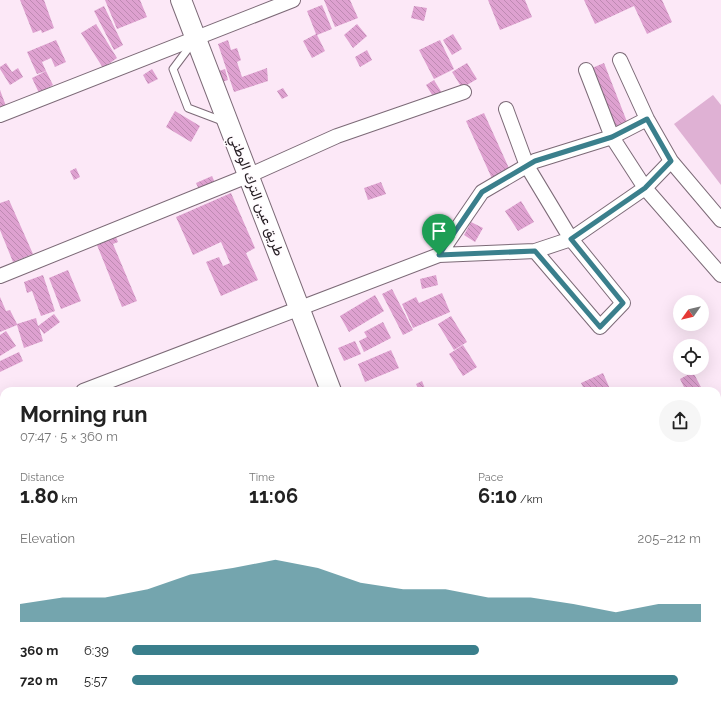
<!DOCTYPE html>
<html lang="en">
<head>
<meta charset="utf-8">
<style>
	:root { --surface:#fff; --page:#f6f6f6; --text:#222; --muted:#767676; --accent:#3a7f8c }
	body { margin:0; font-family:Raleway,Vazirmatn,sans-serif; background:var(--page); color:var(--text); height:100vh; display:flex; flex-direction:column; font-size:15px; white-space:nowrap }
	* { box-sizing:border-box; margin:0 }
	p { font-size:13px; color:var(--muted) }
	.icon { flex:none; width:22px; height:22px; fill:none; stroke:currentColor; stroke-width:2; stroke-linecap:round; stroke-linejoin:round }
	.map { position:relative; flex:1; overflow:hidden }
	.panel { position:absolute; left:0px; top:387px; width:721px; height:316px; display:flex; flex-direction:column; background:var(--surface); border-radius:12px 12px 0 0; box-shadow:0 4px 16px #0002 }
	.panel>* { flex:none }
	.needle { width:26px; rotate:236deg }
	.controls { position:absolute; left:673px; top:295px; display:grid; gap:8px }
	.controls a { display:grid; place-items:center; width:36px; height:36px; border-radius:50%; background:var(--surface); box-shadow:0 4px 16px #0002; font-size:20px }
	.pin { position:absolute; display:grid; place-items:center; width:34px; height:34px; color:#fff; margin:-41px -17px; border-radius:50% 50% 50% 0; rotate:-45deg; box-shadow:0 0 4px #0007 }
	.pin .icon { rotate:45deg }
	.round { display:grid; place-items:center; flex:none; width:42px; height:42px; border-radius:21px; background:var(--page) }
	.summary { display:flex; align-items:center; justify-content:space-between; height:68px; padding:0 20px }
	h1 { font-size:22px; font-weight:700; line-height:30px }
	.metrics { display:grid; grid-template-columns:repeat(3,1fr); gap:6px; height:68px; padding:4px 20px }
	.metrics div { display:grid; align-content:center }
	.metrics b { font-size:20px; font-weight:700 }
	.metrics small { font-size:11px; font-weight:400 }
	.metrics p { font-size:11px }
	.chart { height:112px; padding:8px 20px }
	.chart p { display:flex; justify-content:space-between }
	.chart svg { width:100%; height:72px; margin-top:4px; fill:var(--accent); opacity:.7 }
	ul { padding:0 20px; list-style:none; font-size:13px }
	li { display:grid; grid-template-columns:64px 48px 1fr; align-items:center; height:30px }
	li i { height:10px; border-radius:5px; background:var(--accent) }
	.map>svg:first-child { display:block }
	.pitch { fill:#dfb1d4 }
	.building { fill:url(#building-back-hatch) }
	.lines { fill:none; stroke-linecap:round; stroke-linejoin:round }
	.service-casing { stroke:#7c6a77; stroke-width:9 }
	.minor-casing { stroke:#7c6a77; stroke-width:16 }
	.secondary-casing { stroke:#7c6a77; stroke-width:22 }
	.service { stroke:#fff; stroke-width:7 }
	.minor { stroke:#fff; stroke-width:14 }
	.secondary { stroke:#fff; stroke-width:20 }
	.route-casing { stroke:#fff; stroke-width:8 }
	.route { stroke:#3a7f8c; stroke-width:5 }
	.labels { text-anchor:middle; stroke-width:3.5; stroke-linejoin:round; paint-order:stroke }
	.street-label { font-size:14px; fill:#272025; stroke:#fffbfe }
</style>
</head>
<body>
<div class="map">
<svg width="721" height="703" viewBox="0 0 721 703">
	<defs>
		<pattern id="building-back-hatch" width="6" height="6" patternUnits="userSpaceOnUse"><rect width="6" height="6" fill="#dea1d0"/><path d="M-1 5l2 2M0 0l6 6M5-1l2 2" fill="none" stroke="#be8ab2"/></pattern>
	</defs>
	<rect width="100%" height="100%" fill="#fce8f7"/>
	<!-- pitch -->
	<path class="pitch" d="M713 95 721 105V185L674 124Z"/>
	<!-- building -->
	<path class="building" d="M20 0H44L54 28 42 33 41 30 33 33Z
		M105 0H140L147 17 117 29Z
		M324 0H350L358 18 335 27Z
		M488 0H525L532 17 500 30Z
		M584 0H662L672 22 647 34 634 6 595 24Z
		M322 5 332 29 317 35 325 51 312 58 303 41 316 34 307 11Z
		M104 6 123 45 114 50 94 11Z
		M414 6 427 8 424 21 411 18Z
		M96 24 117 58 103 68 81 33Z
		M357 24 367 36 353 48 344 35Z
		M453 34 462 49 452 55 443 40Z
		M56 40 66 62 55 67 51 58 42 62 46 71 37 74 27 52Z
		M228 40 231 50 237 48 241 60 237 62 242 77 267 68 268 81 234 92 218 44Z
		M440 40 454 69 434 79 419 50Z
		M367 50 372 60 360 67 355 57Z
		M6 63 12 72 18 68 23 77 10 85 0 69V67Z
		M467 63 477 79 462 88 452 72Z
		M604 63 631 132 612 139 585 71Z
		M152 69 158 79 148 84 143 75Z
		M225 69 228 80 219 83 216 72Z
		M46 71 53 85 39 93 32 78Z
		M434 80 442 93 434 98 426 85Z
		M283 88 288 96 282 99 277 91Z
		M0 90 6 106 0 108Z
		M175 111 200 126 191 142 166 127Z
		M484 113 512 175 494 183 466 121Z
		M76 168 80 177 74 180 70 171Z
		M212 176 217 187 201 194 196 183Z
		M381 182 386 194 368 200 364 188Z
		M231 193 255 248 246 253 258 280 221 296 206 262 219 257 223 266 230 263 221 242 193 255 176 217Z
		M9 200 33 254 13 262 0 230V203Z
		M521 201 534 222 518 231 505 211Z
		M471 222 483 228 475 242 464 235Z
		M116 237 118 242 113 244 137 301 122 307 97 245Z
		M68 270 81 301 61 309 49 278Z
		M43 275 55 311 41 316 32 291 27 293 24 282Z
		M436 275 438 285 422 289 420 279Z
		M392 289 413 330 403 335 382 294Z
		M442 293 450 312 413 328 402 304 416 297 419 303Z
		M375 295 384 311 349 332 340 316Z
		M0 297 6 311 10 310 17 324 36 318 38 326 54 314 60 322 44 334 39 327 43 341 24 348 17 325 0 332Z
		M451 316 467 342 454 350 438 324Z
		M383 322 391 338 364 352 359 341 367 337 364 332Z
		M6 331 16 346 0 356V335Z
		M355 341 361 354 344 361 338 348Z
		M463 345 477 367 463 376 449 354Z
		M391 350 399 368 365 382 358 364Z
		M19 352 23 361 0 372V361Z
		M693 372 703 391H686L680 379Z
		M603 373 610 389 615 387 617 391H585L581 383Z
		M422 381 426 391H419L416 384Z
		M4 616V662L0 664V618Z
		M4 667V680L0 679V671Z
		M717 686H721V703H704L705 699H717Z
		M148 699H152L153 703H139Z
		M174 699H181L182 703H170L169 701Z
		M209 699H243L245 703H200Z
		M365 699H389L391 702 397 699H423L425 703H366Z
		M594 699H609V703H594Z"/>
	<g class="lines">
		<defs>
			<path id="service" d="M194 41 173 69 188 108 225 122
				M469 699 474 703"/>
			<path id="minor" d="M620 60 647 119 671 161 721 220
				M586 70 612 137 645 188 721 275
				M506 109 527 166 571 239 623 303 600 327 535 251
				M0 115 293 0
				M439 255 482 192 535 161 612 137 647 119
				M0 276 250 175 337 136 464 92
				M83 391 439 255 535 251 571 239 645 188 671 161
				M0 423 4 421
				M0 433 4 443
				M0 581 4 579
				M717 665H721
				M0 685 4 695
				M264 699 266 703
				M110 703 120 699"/>
			<path id="secondary" d="M181 0 331 391
				M451 699 453 703"/>
		</defs>
		<!-- service casing -->
		<use href="#service" class="service-casing"/>
		<!-- minor casing -->
		<use href="#minor" class="minor-casing"/>
		<!-- secondary casing -->
		<use href="#secondary" class="secondary-casing"/>
		<!-- service -->
		<use href="#service" class="service"/>
		<!-- minor -->
		<use href="#minor" class="minor"/>
		<!-- secondary -->
		<use href="#secondary" class="secondary"/>
	</g>
	<g class="lines">
		<defs>
			<path id="route" d="M647 119 671 161 645 188 571 239 623 303 600 327 535 251 439 255 482 192 535 161 612 137Z"/>
		</defs>
		<!-- route casing -->
		<use href="#route" class="route-casing"/>
		<!-- route -->
		<use href="#route" class="route"/>
	</g>
	<g class="labels">
		<!-- street labels -->
		<g class="street-label">
			<text transform="translate(257 195) rotate(69)" y="5">طريق عين الترك الوطني</text>
		</g>
	</g>
</svg>
<div class="controls">
<a><svg class="needle" viewBox="-14 -14 28 28"><path d="M0-13l5 13h-10z" fill="#e53935"/><path d="M0 13l5-13h-10z" fill="#767676"/></svg></a>
<a><svg class="icon" aria-label="locate" viewBox="0 0 24 24"><circle cx="12" cy="12" r="6"/><path d="M12 2v4M12 18v4M2 12h4M18 12h4"/></svg></a>
</div>
<div class="pin" style="left:439px;top:255px;background:#1e9e55"><svg class="icon" aria-label="arrive" viewBox="0 0 24 24"><path d="M6 21V4h12l-3 4 3 4H6"/></svg></div>
<section class="panel">
<div class="summary"><div><h1>Morning run</h1><p>07:47 · 5 × 360 m</p></div><a class="round"><svg class="icon" aria-label="share" viewBox="0 0 24 24"><path d="M12 15V3M7 8l5-5 5 5M5 13v7h14v-7"/></svg></a></div>
<div class="metrics">
<div><p>Distance</p><b>1.80<small> km</small></b></div>
<div><p>Time</p><b>11:06</b></div>
<div><p>Pace</p><b>6:10<small> /km</small></b></div>
</div>
<div class="chart"><p><span>Elevation</span>205–212 m</p>
<svg viewBox="0 0 160 44" preserveAspectRatio="none"><path d="M0 44V33L10 29L20 29L30 24L40 15L50 11L60 6L70 11L80 20L90 24L100 24L110 29L120 29L130 33L140 38L150 33L160 33V44z"/></svg>
</div>
<ul>
<li><b>360 m</b>6:39<i style="width:61%"></i></li>
<li><b>720 m</b>5:57<i style="width:96%"></i></li>
</ul>
</section>
</div>
</body>
</html>
